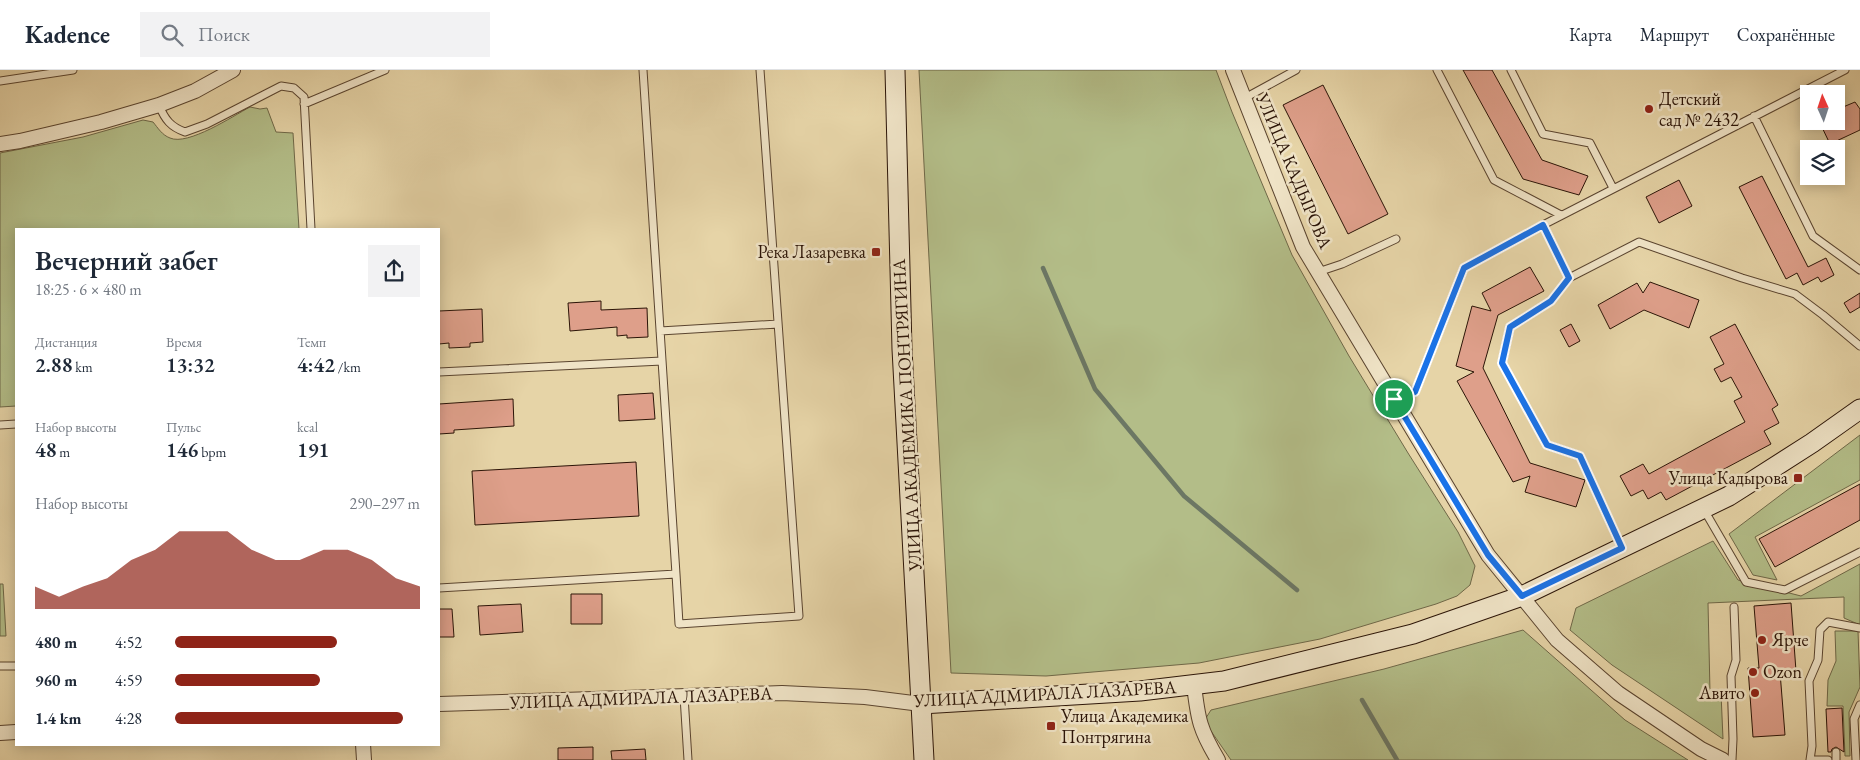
<!DOCTYPE html>
<html lang="ru">
<head>
<meta charset="utf-8">
<style>
	:root { --surface:#fff; --page:#f2f2f3; --text:#1f2937; --muted:#747a83; --line:#e0e1e3; --accent:#8f2418 }
	body { margin:0; font-family:"EB Garamond",serif; background:var(--page); color:var(--text); height:100vh; display:flex; flex-direction:column; font-size:19px; white-space:nowrap }
	* { box-sizing:border-box; margin:0 }
	p { font-size:16px; color:var(--muted) }
	.icon { flex:none; width:28px; height:28px; fill:none; stroke:currentColor; stroke-width:2; stroke-linecap:round; stroke-linejoin:round }
	.map { position:relative; flex:1; overflow:hidden }
	.drawer { position:absolute; left:15px; top:158px; width:425px; height:518px; display:flex; flex-direction:column; background:var(--surface); border-radius:0px; box-shadow:0 2px 12px #0003 }
	.drawer>* { flex:none }
	.needle { width:32px; rotate:357deg }
	.controls { position:absolute; left:1800px; top:15px; display:grid; gap:10px }
	.controls a { display:grid; place-items:center; width:45px; height:45px; border-radius:0px; background:var(--surface); box-shadow:0 2px 12px #0003; font-size:25px }
	.pin { position:absolute; display:grid; place-items:center; width:42px; height:42px; color:#fff; margin:-21px; border:2px solid #fff; border-radius:50%; box-shadow:0 1px 5px #0007 }
	.round { display:grid; place-items:center; flex:none; width:52px; height:52px; border-radius:0px; background:var(--page) }
	.head { display:flex; align-items:center; justify-content:space-between; height:85px; padding:0 20px }
	h1 { font-size:28px; font-weight:600; line-height:38px }
	.figures { display:grid; grid-template-columns:repeat(3,1fr); gap:8px; height:85px; padding:5px 20px }
	.figures div { display:grid; align-content:center }
	.figures b { font-size:21px; font-weight:600 }
	.figures small { font-size:14px; font-weight:400 }
	.figures p { font-size:14px }
	.chart { height:140px; padding:10px 20px }
	.chart p { display:flex; justify-content:space-between }
	.chart svg { width:100%; height:90px; margin-top:5px; fill:var(--accent); opacity:.7 }
	ul { padding:0 20px; list-style:none; font-size:16px }
	li { display:grid; grid-template-columns:80px 60px 1fr; align-items:center; height:38px }
	li i { height:12px; border-radius:6px; background:var(--accent) }
	header { display:flex; align-items:center; gap:30px; box-sizing:border-box; height:70px; padding:0 25px; background:var(--surface); border-bottom:1px solid var(--line) }
	header strong { font-size:24px }
	nav { display:flex; gap:28px; margin-inline-start:auto; font-size:18px }
	.search { width:350px; height:45px; background:var(--page); display:flex; align-items:center; gap:12px; box-sizing:border-box; padding:0 18px; border-radius:0px; color:var(--muted); font-size:19px }
	.map>svg:first-child { display:block }
	.green { fill:#b3bd88; stroke:#6f6848 }
	.lines { fill:none; stroke-linecap:round; stroke-linejoin:round }
	.stream { stroke:#6c7764; stroke-width:4.5 }
	.building { fill:#de9f8a; stroke:#2b1407 }
	.lane-casing { stroke:#5a442f; stroke-width:9 }
	.street-casing { stroke:#5a442f; stroke-width:16 }
	.secondary-casing { stroke:#2b1407; stroke-width:21 }
	.lane { stroke:#efe3c6; stroke-width:7 }
	.street { stroke:#efe3c6; stroke-width:14 }
	.secondary { stroke:#efe3c6; stroke-width:19 }
	.route-casing { stroke:#fff; stroke-width:10 }
	.route { stroke:#1a73e8; stroke-width:6 }
	.poi-dot { fill:#8f2418; stroke:#efe3c6; stroke-width:2 }
	.labels { text-anchor:middle; stroke-width:5; stroke-linejoin:round; paint-order:stroke }
	.poi-label { font-size:18px; fill:#2b1407; stroke:#efe3c6; text-anchor:start }
	.street-label { font-size:18px; fill:#2b1407; stroke:#efe3c6 }
</style>
</head>
<body>
<header>
<strong>Kadence</strong>
<div class="search"><svg class="icon" aria-label="search" viewBox="0 0 24 24"><circle cx="10" cy="10" r="6"/><path d="M15 15l6 6"/></svg>Поиск</div>
<nav><a>Карта</a><a>Маршрут</a><a>Сохранённые</a></nav>
</header>
<div class="map">
<svg width="1860" height="690" viewBox="0 0 1860 690">
	<rect width="100%" height="100%" fill="#e6d4a7"/>
	<filter id="stains"><feTurbulence type="fractalNoise" baseFrequency=".004" numOctaves="4"/><feColorMatrix values="0 0 0 0 .2 0 0 0 0 .09 0 0 0 0 .02 0 0 0 .5 -.17"/></filter>
	<radialGradient id="worn" r=".72"><stop offset=".6" stop-color="#630" stop-opacity="0"/><stop offset="1" stop-color="#630" stop-opacity=".3"/></radialGradient>
	<!-- green -->
	<path class="green" d="M919 0H1216L1232 42 1292 185 1349 286 1408 383 1458 462 1475 496 1470 515 1457 526 1436 534 1320 569 1199 593 1046 606 951 603Z
		M250 37 260 39 267 38 276 62 293 63 299 159H16V336L0 337V83L83 67 143 50 153 52C158 58 162 65 170 68 188 76 233 46 250 37Z
		M1860 365V410L1755 467 1777 510 1753 505 1729 464Z
		M1713 471 1738 510 1801 526 1860 494V555L1844 548V527L1708 533 1710 622 1721 623 1723 669 1612 595 1570 560 1576 538Z
		M0 514H3L6 566H0Z
		M1523 560 1625 650 1688 690H1231L1204 651 1211 640 1384 599Z
		M1835 561H1858L1860 617 1849 642 1850 686H1845L1843 636H1827L1828 610 1836 591Z"/>
	<g class="lines">
		<!-- stream -->
		<path class="stream" d="M1043 198 1095 319 1184 426 1297 520
			M1362 630 1397 690"/>
	</g>
	<!-- building -->
	<path class="building" d="M1463 0H1492L1542 90 1588 106 1579 125 1523 109Z
		M1323 15 1388 144 1348 164 1283 35Z
		M1855 32 1860 39V60L1830 74 1819 51H1836V40Z
		M1762 106 1808 197 1826 188 1834 205 1821 212 1818 207 1803 215 1797 203 1786 209 1739 117Z
		M1679 110 1692 136 1659 153 1646 127Z
		M1530 197 1544 221 1498 245 1483 298 1530 393 1585 410 1576 437 1525 422 1530 406 1513 412 1457 311 1474 302 1456 296 1472 236 1491 241 1482 223Z
		M1650 212 1699 230 1689 258 1644 240 1610 259 1598 235 1637 213 1643 223Z
		M1860 223V237L1850 243 1844 233Z
		M601 231V240L647 238 648 267 627 268V265L617 266V257L570 261 568 233Z
		M482 239 483 272 470 273V277L449 278V273L439 274V241Z
		M1571 254 1580 271 1569 277 1560 260Z
		M1735 254 1778 335 1772 339 1779 353 1764 361 1771 374 1666 430 1661 422 1648 429 1643 420 1631 426 1620 406 1643 394 1649 404 1745 352 1734 331 1742 327 1731 307 1721 312 1714 299 1724 294 1710 267Z
		M653 323 655 349 619 351 618 325Z
		M513 329 514 356 454 360V363L439 364V334Z
		M636 392 639 446 475 455 472 401Z
		M1860 414V450L1775 497 1759 469Z
		M571 524H602V554H571Z
		M1791 533 1796 601 1780 602 1785 665 1753 667 1748 598H1759L1754 536Z
		M521 534 523 562 480 565 478 536Z
		M439 539H452L454 567H439Z
		M1842 638 1844 682 1836 677 1832 679 1831 682H1828L1826 639Z
		M593 677V690H558V678Z
		M645 679 646 690H612L611 681Z"/>
	<g class="lines">
		<defs>
			<path id="lane" d="M1437 0 1494 110 1561 145
				M1511 0 1543 64 1590 73 1613 118
				M1845 0 1543 155 1569 208 1639 172 1742 208 1795 224 1823 245 1860 276
				M0 11 73 0
				M1243 29 1296 0
				M304 34 385 0
				M159 35C165 50 171 57 185 62L207 54 281 16 294 18 304 27 311 159
				M1754 46 1813 166 1860 200
				M1318 202 1342 194 1396 169
				M1569 208 1551 231 1510 257 1502 293 1547 375 1580 386 1621 476
				M660 261 778 254
				M439 302 662 291
				M1394 329 1415 322 1464 198 1543 155
				M0 355 16 354
				M1703 438 1746 512 1785 520 1860 482
				M676 504 679 554 799 546 760 0
				M439 518 676 504 643 0
				M0 596H16
				M684 626 688 690
				M1836 682V690
				M1732 690 1733 669 1731 606 1736 590 1734 537
				M1810 690 1812 676 1809 611 1818 590 1820 560 1828 552 1860 558
				M1810 690H1828
				M1856 690 1854 649 1860 635"/>
			<path id="street" d="M1233 0 1303 177 1488 485 1557 570 1618 623 1701 679 1723 690
				M0 74 20 71 101 52 159 35 195 21 233 0
				M1194 615C1198 650 1200 660 1218 690
				M439 634 782 623 865 627 921 634
				M0 663 16 662
				M363 674 364 690"/>
			<path id="secondary" d="M895 0 902 279 924 690
				M921 634 1140 621 1224 611 1413 564 1522 526 1729 426 1812 373 1860 339"/>
		</defs>
		<!-- lane casing -->
		<use href="#lane" class="lane-casing"/>
		<!-- street casing -->
		<use href="#street" class="street-casing"/>
		<!-- secondary casing -->
		<use href="#secondary" class="secondary-casing"/>
		<!-- lane -->
		<use href="#lane" class="lane"/>
		<!-- street -->
		<use href="#street" class="street"/>
		<!-- secondary -->
		<use href="#secondary" class="secondary"/>
	</g>
	<g class="lines">
		<defs>
			<path id="route" d="M1543 155 1569 208 1551 231 1510 257 1502 293 1547 375 1580 386 1622 478 1522 526 1488 485 1394 329 1415 322 1464 198Z"/>
		</defs>
		<!-- route casing -->
		<use href="#route" class="route-casing"/>
		<!-- route -->
		<use href="#route" class="route"/>
	</g>
	<!-- markers -->
	<g class="poi-dot">
		<circle cx="1649" cy="39" r="5"/>
		<rect x="871" y="177" width="10" height="10" rx="2.5"/>
		<rect x="1793" y="403" width="10" height="10" rx="2.5"/>
		<circle cx="1762" cy="570" r="5"/>
		<circle cx="1753" cy="602" r="5"/>
		<circle cx="1755" cy="623" r="5"/>
		<rect x="1046" y="651" width="10" height="10" rx="2.5"/>
	</g>
	<g class="labels">
		<!-- poi labels -->
		<g class="poi-label">
			<text x="1659" y="35">Детский<tspan x="1659" dy="21">сад № 2432</tspan></text>
			<text x="866" y="188" text-anchor="end">Река Лазаревка</text>
			<text x="1788" y="414" text-anchor="end">Улица Кадырова</text>
			<text x="1772" y="576">Ярче</text>
			<text x="1763" y="608">Ozon</text>
			<text x="1745" y="629" text-anchor="end">Авито</text>
			<text x="1061" y="652">Улица Академика<tspan x="1061" dy="21">Понтрягина</tspan></text>
		</g>
		<!-- street labels -->
		<g class="street-label">
			<text transform="translate(1294 101) rotate(67)" y="6">УЛИЦА КАДЫРОВА</text>
			<text transform="translate(907 345) rotate(-93)" y="6">УЛИЦА АКАДЕМИКА ПОНТРЯГИНА</text>
			<text transform="translate(1045 624) rotate(-3)" y="6">УЛИЦА АДМИРАЛА ЛАЗАРЕВА</text>
			<text transform="translate(641 628) rotate(-2)" y="6">УЛИЦА АДМИРАЛА ЛАЗАРЕВА</text>
		</g>
	</g>
	<rect width="100%" height="100%" filter="url(#stains)"/>
	<rect width="100%" height="100%" fill="url(#worn)"/>
</svg>
<div class="controls">
<a><svg class="needle" viewBox="-14 -14 28 28"><path d="M0-13l5 13h-10z" fill="#e53935"/><path d="M0 13l5-13h-10z" fill="#747a83"/></svg></a>
<a><svg class="icon" aria-label="layers" viewBox="0 0 24 24"><path d="M12 4l9 5-9 5-9-5zM3 14l9 5 9-5"/></svg></a>
</div>
<div class="pin" style="left:1394px;top:329px;background:#1e9e55"><svg class="icon" aria-label="arrive" viewBox="0 0 24 24"><path d="M6 21V4h12l-3 4 3 4H6"/></svg></div>
<section class="drawer">
<div class="head"><div><h1>Вечерний забег</h1><p>18:25 · 6 × 480 m</p></div><a class="round"><svg class="icon" aria-label="share" viewBox="0 0 24 24"><path d="M12 15V3M7 8l5-5 5 5M5 13v7h14v-7"/></svg></a></div>
<div class="figures">
<div><p>Дистанция</p><b>2.88<small> km</small></b></div>
<div><p>Время</p><b>13:32</b></div>
<div><p>Темп</p><b>4:42<small> /km</small></b></div>
</div>
<div class="figures">
<div><p>Набор высоты</p><b>48<small> m</small></b></div>
<div><p>Пульс</p><b>146<small> bpm</small></b></div>
<div><p>kcal</p><b>191</b></div>
</div>
<div class="chart"><p><span>Набор высоты</span>290–297 m</p>
<svg viewBox="0 0 160 44" preserveAspectRatio="none"><path d="M0 44V33L10 38L20 33L30 29L40 20L50 15L60 6L70 6L80 6L90 15L100 20L110 20L120 15L130 15L140 20L150 29L160 33V44z"/></svg>
</div>
<ul>
<li><b>480 m</b>4:52<i style="width:66%"></i></li>
<li><b>960 m</b>4:59<i style="width:59%"></i></li>
<li><b>1.4 km</b>4:28<i style="width:93%"></i></li>
</ul>
</section>
</div>
</body>
</html>
